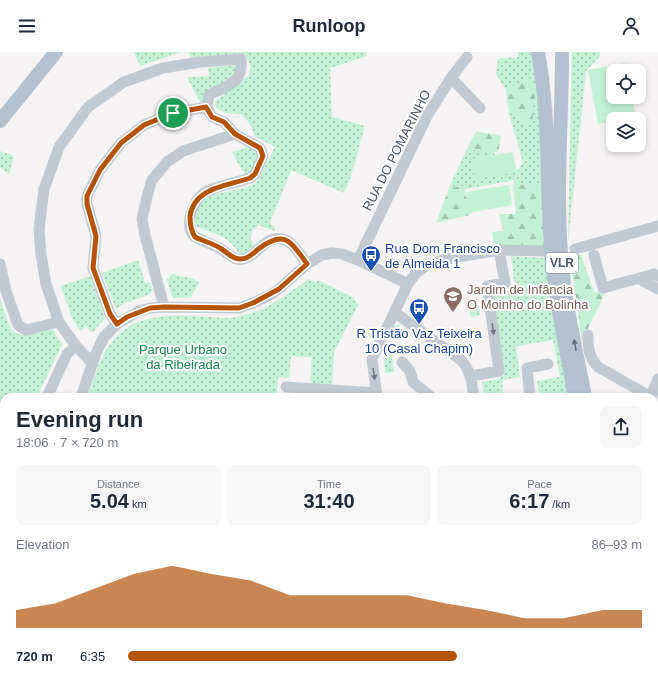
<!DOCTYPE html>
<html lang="en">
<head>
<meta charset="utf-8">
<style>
	:root { --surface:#fff; --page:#f6f6f7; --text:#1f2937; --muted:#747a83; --accent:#b45309 }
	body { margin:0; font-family:Arial,sans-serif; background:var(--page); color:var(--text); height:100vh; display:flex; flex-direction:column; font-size:15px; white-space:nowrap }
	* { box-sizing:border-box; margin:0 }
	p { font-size:13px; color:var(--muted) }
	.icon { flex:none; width:22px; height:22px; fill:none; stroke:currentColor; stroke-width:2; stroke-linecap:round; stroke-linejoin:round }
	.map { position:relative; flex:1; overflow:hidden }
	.details { position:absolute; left:0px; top:341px; width:658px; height:286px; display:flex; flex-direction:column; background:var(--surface); border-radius:12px 12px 0 0; box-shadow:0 2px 6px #0003 }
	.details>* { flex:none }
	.controls { position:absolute; left:606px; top:12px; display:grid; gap:8px }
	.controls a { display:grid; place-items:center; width:40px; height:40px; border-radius:8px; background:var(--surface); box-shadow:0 2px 6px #0003; font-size:20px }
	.pin { position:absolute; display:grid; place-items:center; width:34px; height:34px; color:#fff; margin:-17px; border:2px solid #fff; border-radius:50%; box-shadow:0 1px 4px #0007 }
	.round { display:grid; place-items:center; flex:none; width:42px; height:42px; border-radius:8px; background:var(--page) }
	.headline { display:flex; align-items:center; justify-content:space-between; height:68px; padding:0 16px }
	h1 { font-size:22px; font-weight:700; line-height:30px }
	.metrics { display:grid; grid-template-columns:repeat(3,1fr); gap:6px; height:68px; padding:4px 16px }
	.metrics div { display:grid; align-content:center; border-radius:8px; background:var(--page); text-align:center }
	.metrics b { font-size:20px; font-weight:700 }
	.metrics small { font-size:11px; font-weight:400 }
	.metrics p { font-size:11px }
	.chart { height:112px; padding:8px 16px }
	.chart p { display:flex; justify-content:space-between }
	.chart svg { width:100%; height:72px; margin-top:4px; fill:var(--accent); opacity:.7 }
	ul { padding:0 16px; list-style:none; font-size:13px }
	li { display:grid; grid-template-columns:64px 48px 1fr; align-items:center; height:30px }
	li i { height:10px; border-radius:5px; background:var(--accent) }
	header { display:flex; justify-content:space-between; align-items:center; height:52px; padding:0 16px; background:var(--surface); font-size:18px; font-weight:700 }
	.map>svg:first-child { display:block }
	.green { fill:url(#green-dots) }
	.forest { fill:url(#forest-firs) }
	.pitch { fill:#c3f1d5 }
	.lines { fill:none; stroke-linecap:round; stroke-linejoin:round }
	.highway-casing { stroke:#7690ad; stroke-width:18 }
	.minor { stroke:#c1cad2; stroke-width:11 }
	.major { stroke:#b3c2d1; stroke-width:14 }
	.highway { stroke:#8ba5c1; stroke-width:16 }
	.oneway { fill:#6e7983 }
	.oneway2 { fill:#64717d }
	.route-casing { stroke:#fff; stroke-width:8 }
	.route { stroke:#b45309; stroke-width:5 }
	.labels { text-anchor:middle; stroke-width:4; stroke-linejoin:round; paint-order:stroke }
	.shield { fill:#fff; stroke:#808990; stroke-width:1 }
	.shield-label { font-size:12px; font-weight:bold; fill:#4a5661 }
	.street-label { font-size:13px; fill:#4a5661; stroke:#fff }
	.transit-label { font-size:13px; fill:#164399; stroke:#fff; text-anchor:start }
	.education-label { font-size:13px; fill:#785e54; stroke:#fff; text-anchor:start }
	.park-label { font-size:13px; fill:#17864f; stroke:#fff }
</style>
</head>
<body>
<header><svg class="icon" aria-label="menu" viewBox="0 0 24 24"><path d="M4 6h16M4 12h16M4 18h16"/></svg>Runloop<svg class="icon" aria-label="person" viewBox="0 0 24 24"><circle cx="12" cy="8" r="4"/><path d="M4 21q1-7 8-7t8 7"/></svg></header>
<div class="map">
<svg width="658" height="627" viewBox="0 0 658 627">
	<defs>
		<pattern id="green-dots" width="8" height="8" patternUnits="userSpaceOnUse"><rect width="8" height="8" fill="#c3f1d5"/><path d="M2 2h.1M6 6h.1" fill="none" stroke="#a0c6b0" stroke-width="1.8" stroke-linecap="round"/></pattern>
		<pattern id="forest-firs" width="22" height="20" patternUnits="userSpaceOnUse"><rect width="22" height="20" fill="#c3f1d5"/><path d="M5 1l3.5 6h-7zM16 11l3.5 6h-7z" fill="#a0c6b0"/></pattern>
	</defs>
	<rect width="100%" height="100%" fill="#f5f3f3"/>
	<!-- green -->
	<path class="green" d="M134 0H181L140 14Z
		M188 0H366L367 4 330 16 332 65 365 74 350 127 344 141 291 118 270 171 275 175 274 179 259 173 253 178 250 186 254 194 244 202H239C228 182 215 183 196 174 192 163 200 149 210 143L245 136 257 130 275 95 254 84 251 74 246 67 241 62 226 61 216 56 215 49 249 23 251 15 245 2 191 5Z
		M518 0H533L539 34 542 131 513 134 515 128 465 137 464 134 449 136 467 97 493 99 495 103 472 107 517 120 523 110 509 62 532 74 524 29 506 38 496 22 498 7 518 5Z
		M572 0H600V4L586 19 568 190Z
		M237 13 236 22 203 50H200L187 25 209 24 208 16Z
		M248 93 259 100 251 121 245 123 232 100 244 97Z
		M0 99 14 104 9 123 0 115Z
		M511 204 545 206 549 246 569 345H540L537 329 560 325 553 288 516 294 520 325 502 328 503 345H484L482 330 499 327 504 322 492 241 515 236Z
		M138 208 145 231H150L153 238 149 243 125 251 116 257 102 221Z
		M171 222 194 227 199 231 191 245 174 246 172 244 166 226 170 227Z
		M90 224 105 266 92 281 86 274 80 279 72 266 61 234Z
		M308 227 316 230 318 228 354 246 358 253 334 300 332 334 310 333 312 305 291 304 289 326 278 325 277 342 309 345H88C93 331 97 315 104 302 131 252 183 265 230 266 263 262 282 246 308 227Z
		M0 246 9 274C22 292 36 278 53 278L62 292 37 345H4V470L0 474Z
		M478 252 480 263 471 265 469 253Z
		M399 272 401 281 390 282V278L396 273Z
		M390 289 394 320 385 321 383 299Z
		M4 499V551C0 535 0 514 4 499Z
		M654 616 658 621V627H623V623H654Z
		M56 623H79L82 627H59Z
		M552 623H611V627H553Z"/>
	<!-- forest -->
	<path class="forest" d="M527 24 535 33 532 74 509 62 506 38 524 29Z
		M476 79 501 84 498 100 467 97Z
		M542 131 544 196 494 194 492 180 503 179 499 162H516L513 134Z
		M464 134 470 163 436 171 449 136Z
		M581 202 594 240 605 241 582 289 570 204Z
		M654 456 658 458V501L654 497Z
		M654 513 658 515V587L654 580Z"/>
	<!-- pitch -->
	<path class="pitch" d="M625 11 627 19H613V45H632L636 65 624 67H613V69L598 72 588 18Z
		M513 100 517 120 475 127 472 107Z
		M509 133 512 153 469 161 466 140Z"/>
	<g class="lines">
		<defs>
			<path id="highway" d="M654 507 658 510
				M616 623V627"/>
		</defs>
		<!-- highway casing -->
		<use href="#highway" class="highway-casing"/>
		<!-- minor -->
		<path class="minor" d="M451 26 480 56
			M575 197 658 174
			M594 203 603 236 654 222 658 224
			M358 208 427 64 451 26 467 5
			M0 212 6 239 18 273 26 278 59 270
			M640 227 658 237
			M164 255 145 183 142 167 148 141 152 128 167 110 183 99 235 82
			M394 260 461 308C471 319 472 331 474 345
			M117 272 110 262 93 216 96 184 87 152V144L100 118 121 91 144 73 173 61 207 55
			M588 283C588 295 589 306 598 315L651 345 658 327
			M402 310 410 319 413 330 431 345
			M93 312 76 294 59 270 46 232 41 203 39 177 44 137 59 95 88 55 124 30 163 16 200 10 241 7C244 31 226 34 209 43L207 55 212 65 224 70 235 82 260 96 263 104 255 122 250 126C237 131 214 134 204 141 193 149 184 173 194 184 197 187 214 193 219 196 225 199 231 206 237 207 254 211 264 182 282 187 293 189 301 204 307 212
			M471 324 499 319 487 234 505 231 499 198
			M286 335 377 341
			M47 345 67 302 76 294
			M81 345 96 301 104 285 117 272 139 259 150 256 164 255 239 256 253 251 270 243 279 237 307 212 322 203 332 201 342 202 358 208 408 232
			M377 345 372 307 408 232 416 221 427 213 446 207 499 198 545 199
			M530 345 527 316 548 312
			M654 386 658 388
			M654 448 658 450
			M0 495 4 489
			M0 551 4 561
			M50 623 53 627
			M83 623 86 627
			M141 623 147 627
			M248 623 256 627
			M353 623 362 626
			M375 623 376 627
			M483 623 484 627
			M524 623 525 627
			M181 627 182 623"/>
		<!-- major -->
		<path class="major" d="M538 0C550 65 546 129 551 195 554 245 566 295 575 345
			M562 0C562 67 556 134 561 201 564 249 576 297 585 345
			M0 69 56 0
			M654 597 658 602
			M654 609 658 615"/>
		<!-- highway -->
		<use href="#highway" class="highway"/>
	</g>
	<!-- one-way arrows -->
	<defs><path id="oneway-solid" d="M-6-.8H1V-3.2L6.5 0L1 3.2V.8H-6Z"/></defs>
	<g class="oneway">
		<use href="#oneway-solid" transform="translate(493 277) rotate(82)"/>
		<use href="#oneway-solid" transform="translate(374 322) rotate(82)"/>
	</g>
	<use class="oneway2" href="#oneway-solid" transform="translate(575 293) rotate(-101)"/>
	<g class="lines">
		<defs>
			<path id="route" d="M206 55 212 65 224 70 235 82 260 96 263 104 255 122 250 126C228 134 194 135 190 164 190 171 191 179 195 185 203 189 212 191 220 196 227 200 233 208 241 207 247 207 253 202 257 198 284 177 290 188 307 212L279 237 253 251 239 256 164 255 150 256 127 265 117 272 110 262 93 216 96 184 87 152V144L100 118 121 91 144 73 173 61Z"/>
		</defs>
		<!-- route casing -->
		<use href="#route" class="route-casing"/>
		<!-- route -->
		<use href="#route" class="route"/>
	</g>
	<!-- icons -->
	<defs>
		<symbol id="bus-pin" viewBox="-11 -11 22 30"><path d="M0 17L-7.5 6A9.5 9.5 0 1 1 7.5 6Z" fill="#1a4fb4" stroke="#fff"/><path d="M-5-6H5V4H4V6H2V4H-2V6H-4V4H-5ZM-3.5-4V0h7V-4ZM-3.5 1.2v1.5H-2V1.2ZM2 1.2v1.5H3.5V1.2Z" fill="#fff"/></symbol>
		<symbol id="school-pin" viewBox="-11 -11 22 30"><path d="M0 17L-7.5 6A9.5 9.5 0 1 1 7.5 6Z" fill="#8d6e63" stroke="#fff"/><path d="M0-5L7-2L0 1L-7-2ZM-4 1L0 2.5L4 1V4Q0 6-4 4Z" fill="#fff"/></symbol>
	</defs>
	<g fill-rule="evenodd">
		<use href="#bus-pin" x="360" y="192" width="22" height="30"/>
		<use href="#school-pin" x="442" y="233" width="22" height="30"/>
		<use href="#bus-pin" x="408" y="245" width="22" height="30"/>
	</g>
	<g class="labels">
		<!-- shield labels -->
		<rect class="shield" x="546" y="201" width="32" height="20" rx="3"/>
		<g class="shield-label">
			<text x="562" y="215">VLR</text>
		</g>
		<!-- street labels -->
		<g class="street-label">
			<text transform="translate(396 98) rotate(-63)" y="5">RUA DO POMARINHO</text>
		</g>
		<!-- transit labels -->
		<g class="transit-label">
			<text x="385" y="201">Rua Dom Francisco<tspan x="385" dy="15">de Almeida 1</tspan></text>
			<text x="419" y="286" text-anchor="middle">R Tristão Vaz Teixeira<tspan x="419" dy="15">10 (Casal Chapim)</tspan></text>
		</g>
		<!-- education labels -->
		<g class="education-label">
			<text x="467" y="242">Jardim de Infância<tspan x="467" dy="15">O Moinho do Bolinha</tspan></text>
		</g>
		<!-- park labels -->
		<g class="park-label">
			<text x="183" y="302">Parque Urbano<tspan x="183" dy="15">da Ribeirada</tspan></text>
		</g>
	</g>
</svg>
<div class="controls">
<a><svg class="icon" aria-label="locate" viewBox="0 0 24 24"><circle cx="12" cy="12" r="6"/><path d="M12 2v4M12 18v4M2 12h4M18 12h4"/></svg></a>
<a><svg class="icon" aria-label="layers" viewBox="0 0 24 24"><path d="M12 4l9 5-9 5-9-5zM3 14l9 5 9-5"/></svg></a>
</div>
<div class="pin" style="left:173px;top:61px;background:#1e9e55"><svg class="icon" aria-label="arrive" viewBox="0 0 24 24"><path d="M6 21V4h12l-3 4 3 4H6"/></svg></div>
<section class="details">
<div class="headline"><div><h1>Evening run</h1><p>18:06 · 7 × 720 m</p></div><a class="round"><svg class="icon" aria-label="share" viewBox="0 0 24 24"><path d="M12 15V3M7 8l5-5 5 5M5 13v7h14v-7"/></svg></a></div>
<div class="metrics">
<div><p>Distance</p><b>5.04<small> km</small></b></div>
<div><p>Time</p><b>31:40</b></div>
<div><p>Pace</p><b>6:17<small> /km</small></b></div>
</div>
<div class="chart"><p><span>Elevation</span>86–93 m</p>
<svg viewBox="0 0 160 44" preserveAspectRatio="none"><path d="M0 44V33L10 29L20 20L30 11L40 6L50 11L60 15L70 24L80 24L90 24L100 24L110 29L120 33L130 38L140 38L150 33L160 33V44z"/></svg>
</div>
<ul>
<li><b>720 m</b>6:35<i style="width:64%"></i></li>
</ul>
</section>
</div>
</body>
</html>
